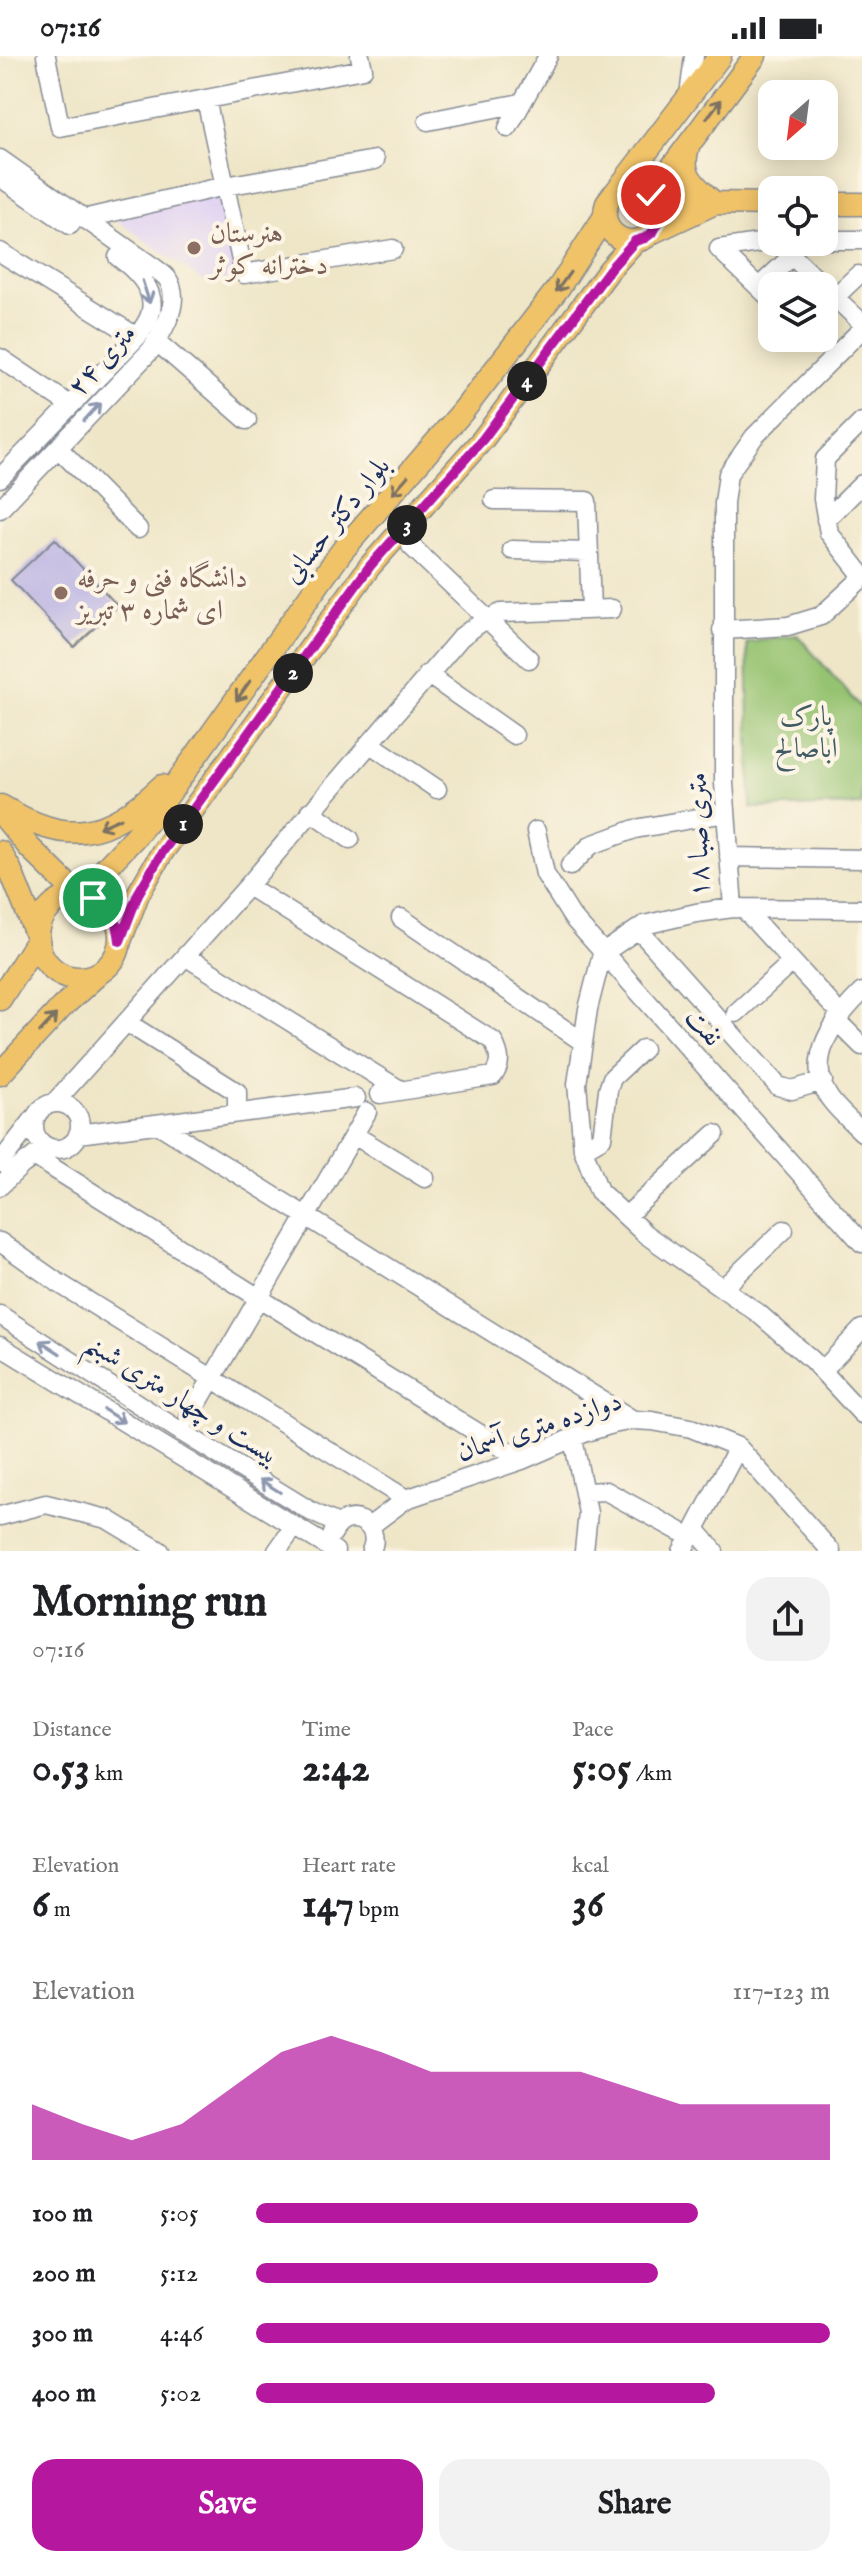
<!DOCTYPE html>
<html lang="en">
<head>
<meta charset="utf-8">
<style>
	:root { --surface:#fff; --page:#f2f2f2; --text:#202124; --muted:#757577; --accent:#b5179e }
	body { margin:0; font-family:"IM FELL English",Amiri,serif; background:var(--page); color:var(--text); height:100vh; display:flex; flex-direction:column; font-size:30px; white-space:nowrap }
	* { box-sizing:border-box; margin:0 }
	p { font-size:26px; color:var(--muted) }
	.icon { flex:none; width:44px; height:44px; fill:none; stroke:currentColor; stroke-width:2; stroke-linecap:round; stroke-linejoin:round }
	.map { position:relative; height:1495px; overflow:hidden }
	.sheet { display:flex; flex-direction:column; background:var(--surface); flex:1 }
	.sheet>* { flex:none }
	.needle { width:52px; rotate:208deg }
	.tools { position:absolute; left:758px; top:24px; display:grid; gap:16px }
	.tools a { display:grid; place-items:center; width:80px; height:80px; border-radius:16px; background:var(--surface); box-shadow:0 4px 20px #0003; font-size:40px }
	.pin { position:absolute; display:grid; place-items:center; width:68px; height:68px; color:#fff; margin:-34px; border:4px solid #fff; border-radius:50%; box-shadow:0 2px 8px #0007 }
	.km { position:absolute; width:40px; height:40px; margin:-20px; border-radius:50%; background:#222; color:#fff; font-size:22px; line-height:40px; text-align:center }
	.round { display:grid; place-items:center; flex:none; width:84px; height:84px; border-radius:24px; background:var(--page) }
	.summary { display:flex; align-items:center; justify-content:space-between; height:136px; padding:0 32px }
	h1 { font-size:44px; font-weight:700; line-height:60px }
	.metrics { display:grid; grid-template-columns:repeat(3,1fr); gap:12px; height:136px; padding:8px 32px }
	.metrics div { display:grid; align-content:center }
	.metrics b { font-size:40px; font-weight:700 }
	.metrics small { font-size:22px; font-weight:400 }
	.metrics p { font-size:22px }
	.chart { height:224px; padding:16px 32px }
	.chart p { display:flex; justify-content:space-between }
	.chart svg { width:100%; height:144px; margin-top:8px; fill:var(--accent); opacity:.7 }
	.button { display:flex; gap:16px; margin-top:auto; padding:16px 32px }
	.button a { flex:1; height:92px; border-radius:24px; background:var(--accent); color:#fff; font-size:32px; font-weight:700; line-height:92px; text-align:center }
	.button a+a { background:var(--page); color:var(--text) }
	ul { padding:0 32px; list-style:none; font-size:26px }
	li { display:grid; grid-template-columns:128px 96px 1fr; align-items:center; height:60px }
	li i { height:20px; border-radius:10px; background:var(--accent) }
	.status { display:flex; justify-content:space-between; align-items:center; height:56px; padding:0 40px; background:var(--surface); direction:ltr }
	.status svg { height:22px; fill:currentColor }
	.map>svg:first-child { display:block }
	.built { fill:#e2d4f3 }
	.green { fill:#96c371; stroke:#587968; stroke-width:2 }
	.building { fill:#bab2e3 }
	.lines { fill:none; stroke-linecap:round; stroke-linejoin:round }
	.minor-casing { stroke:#858a93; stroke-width:21 }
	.major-casing { stroke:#858a93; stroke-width:25 }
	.minor { stroke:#fff; stroke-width:18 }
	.major { stroke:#f0c369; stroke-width:22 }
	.oneway { stroke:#7b7263 }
	.oneway2 { stroke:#8d97ae }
	.route-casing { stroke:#fff; stroke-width:16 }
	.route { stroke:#b5179e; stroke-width:10 }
	.education-dot { fill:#8d6e63; stroke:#fcf5e5; stroke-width:3 }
	.labels { text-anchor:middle; stroke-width:8; stroke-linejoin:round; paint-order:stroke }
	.education-label { font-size:28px; fill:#785e54; stroke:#fcf5e5; text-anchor:start }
	.street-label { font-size:28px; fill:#1b2f5e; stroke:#fcf5e5 }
	.park-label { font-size:28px; fill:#405b64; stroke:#fcf5e5 }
</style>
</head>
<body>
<div class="status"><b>07:16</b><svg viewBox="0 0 49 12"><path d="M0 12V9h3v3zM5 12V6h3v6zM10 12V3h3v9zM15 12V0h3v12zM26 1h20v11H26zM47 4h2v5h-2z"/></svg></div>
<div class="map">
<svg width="862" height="1495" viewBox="0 0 862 1495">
	<rect width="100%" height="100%" fill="#fcf5e5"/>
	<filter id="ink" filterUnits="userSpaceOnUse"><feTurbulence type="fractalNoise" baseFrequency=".0125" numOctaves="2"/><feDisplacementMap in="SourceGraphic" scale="16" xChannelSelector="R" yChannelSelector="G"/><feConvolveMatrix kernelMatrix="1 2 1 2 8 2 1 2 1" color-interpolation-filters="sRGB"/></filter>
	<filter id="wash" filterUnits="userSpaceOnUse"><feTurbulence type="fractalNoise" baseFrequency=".006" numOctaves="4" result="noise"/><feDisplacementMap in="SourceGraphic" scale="32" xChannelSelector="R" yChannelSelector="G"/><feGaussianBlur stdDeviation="1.8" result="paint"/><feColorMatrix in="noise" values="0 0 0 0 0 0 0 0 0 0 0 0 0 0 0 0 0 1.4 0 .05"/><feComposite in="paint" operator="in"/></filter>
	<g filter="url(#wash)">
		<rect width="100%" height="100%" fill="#efe6c8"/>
		<!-- built -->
		<path class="built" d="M220 137 239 220 207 228 115 163Z"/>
		<!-- green -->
		<path class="green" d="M797 579 862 653V749L751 752 747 587Z"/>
		<g id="blocks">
			<!-- building -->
			<path class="building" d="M55 483 118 550 74 591 11 524Z"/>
		</g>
	</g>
	<g filter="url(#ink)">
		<use href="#blocks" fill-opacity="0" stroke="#858a93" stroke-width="2"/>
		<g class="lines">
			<defs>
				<path id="minor" d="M46 0 60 71 363 13 360 0
					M689 40 694 0
					M206 43 244 218 393 193
					M428 65 521 47
					M508 72 548 0
					M0 103 152 210C156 213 163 218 167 222 183 245 163 275 151 294L0 453
					M0 121 70 169
					M83 163 225 130 375 104
					M824 184H862
					M778 186 823 230
					M719 193 772 244
					M719 193 772 185
					M0 196 137 281
					M759 231 792 200
					M824 231 862 267
					M835 241 858 219
					M812 282 816 286
					M156 285 247 364
					M0 302 70 349
					M862 366 825 403 823 443 829 477 862 519
					M58 392 138 473
					M0 422 137 281C141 275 148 266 150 259 158 234 136 214 118 201
					M494 444 587 445 591 554
					M826 464 862 428
					M411 490 529 603
					M512 494 589 496
					M722 574 788 570 821 560 862 522
					M427 618 514 679
					M369 687 437 733
					M310 755 350 783
					M536 775 545 818 572 861 862 1187
					M729 801 862 803
					M570 810 591 789 635 773 726 757
					M248 830 493 985C500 999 502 1007 493 1020L380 1038
					M733 852 724 727V447L728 418 754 381 862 273
					M743 852 832 949
					M862 853 733 852 696 857 644 869 602 898 588 953 577 1028 583 1093 599 1135 645 1178 758 1257 812 1304 862 1358
					M401 862 583 986
					M638 873 778 1030 792 1034 823 1025
					M185 900 400 1034
					M862 936C836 961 804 1002 828 1040 836 1053 851 1065 862 1076
					M736 957 791 907
					M836 964 862 990
					M126 966 237 1036V1057
					M54 1047 248 830 461 581 480 567 501 557 612 553
					M34 1070a23 23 0 1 1 46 0a23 23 0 1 1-46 0Z
					M158 1068 633 1364
					M78 1078 356 1042
					M354 1079 425 1122
					M583 1093 602 1082 608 1034 612 1022 643 993
					M34 1100 259 1242 522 1404
					M0 1107 36 1060
					M0 1130 22 1109 43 1094
					M626 1160 715 1078
					M0 1186 57 1226 406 1443
					M723 1232 784 1174
					M0 1259 180 1375 312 1456 338 1468
					M0 1290 335 1495
					M822 1315 862 1273
					M189 1362 367 1056
					M573 1383 588 1457 584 1495
					M585 1436 606 1435 679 1475
					M0 1460 46 1448 107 1463 160 1495
					M370 1470 406 1443 522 1404 584 1377 613 1368 633 1364 652 1365 691 1372 738 1391 831 1495
					M333 1477C346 1449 384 1467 371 1495
					M277 1495 294 1471
					M682 1495 695 1473
					M714 1495 695 1473 738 1391"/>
				<path id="major" d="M689 88C678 118 694 128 714 147
					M605 158a27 27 0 1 1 54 0a27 27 0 1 1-54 0Z
					M615 137 720 0
					M651 139 755 0
					M653 140 714 147 772 148
					M824 148H862
					M653 176 713 148
					M1 750C68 790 106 783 162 730
					M0 756 29 791 79 840 135 781 163 746 342 495 463 355 559 231 605 160
					M0 796 10 813 38 883 0 943
					M38 881a41 41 0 1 1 82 0a41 41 0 1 1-82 0Z
					M120 885 138 838 163 795 370 510 483 383 610 213 635 185
					M0 1018 62 951 97 919"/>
			</defs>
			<!-- minor casing -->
			<use href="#minor" class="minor-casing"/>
			<!-- major casing -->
			<use href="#major" class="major-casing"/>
			<!-- minor -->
			<use href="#minor" class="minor"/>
			<!-- major -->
			<use href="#major" class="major"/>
		</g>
		<!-- one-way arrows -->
		<defs><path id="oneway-shaft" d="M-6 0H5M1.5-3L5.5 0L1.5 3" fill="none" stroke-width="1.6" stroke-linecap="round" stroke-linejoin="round" transform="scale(2)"/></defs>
		<g class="oneway">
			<use href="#oneway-shaft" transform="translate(714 53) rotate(-52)"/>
			<use href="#oneway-shaft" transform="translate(563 226) rotate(126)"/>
			<use href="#oneway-shaft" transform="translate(400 429) rotate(131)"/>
			<use href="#oneway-shaft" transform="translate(243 635) rotate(125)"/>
			<use href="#oneway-shaft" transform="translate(110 767) rotate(156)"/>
			<use href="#oneway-shaft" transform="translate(48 967) rotate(-47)"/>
		</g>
		<g class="oneway2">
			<use href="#oneway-shaft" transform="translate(146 236) rotate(72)"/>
			<use href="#oneway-shaft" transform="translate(92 356) rotate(-47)"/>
			<use href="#oneway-shaft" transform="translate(50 1291) rotate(-147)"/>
			<use href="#oneway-shaft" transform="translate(114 1360) rotate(32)"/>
			<use href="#oneway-shaft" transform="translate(270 1430) rotate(-148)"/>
		</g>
	</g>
	<g class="lines" filter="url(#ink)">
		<defs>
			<path id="route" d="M93 842C111 853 118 864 120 885L138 838 163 795 370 510 483 383 610 213 635 185 645 182 653 176 659 165V155L651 139"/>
		</defs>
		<!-- route casing -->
		<use href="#route" class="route-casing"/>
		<!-- route -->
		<use href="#route" class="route"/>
	</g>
	<!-- markers -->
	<g class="education-dot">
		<circle cx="194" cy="192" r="8"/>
		<circle cx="61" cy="537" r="8"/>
	</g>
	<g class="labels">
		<!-- education labels -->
		<g class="education-label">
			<text x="210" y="186">هنرستان<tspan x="210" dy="32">دخترانه کوثر</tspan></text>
			<text x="77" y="531">دانشگاه فنی و حرفه<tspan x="77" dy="32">ای شماره ۳ تبریز</tspan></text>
		</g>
		<!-- street labels -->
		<g class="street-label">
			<text transform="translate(101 303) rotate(-48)" y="10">۲۴ متری</text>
			<text transform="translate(335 463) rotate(-51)" y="10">بلوار دکتر حسابی</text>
			<text transform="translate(697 779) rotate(-91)" y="10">متری صبا ۱۸</text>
			<text transform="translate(705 970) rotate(48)" y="10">نفت</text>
			<text transform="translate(183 1342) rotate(32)" y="10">بیست و چهار متری شبنم</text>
			<text transform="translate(539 1369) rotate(-18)" y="10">دوازده متری آسمان</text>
		</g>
		<!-- park labels -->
		<g class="park-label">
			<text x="806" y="669">پارک<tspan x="806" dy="32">اباصالح</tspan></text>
		</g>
	</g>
</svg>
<div class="tools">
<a><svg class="needle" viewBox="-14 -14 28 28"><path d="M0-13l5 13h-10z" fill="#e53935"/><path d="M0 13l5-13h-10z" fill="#757577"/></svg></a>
<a><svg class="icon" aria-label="locate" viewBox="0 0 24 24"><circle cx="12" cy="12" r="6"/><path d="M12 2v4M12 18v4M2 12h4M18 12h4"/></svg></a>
<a><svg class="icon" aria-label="layers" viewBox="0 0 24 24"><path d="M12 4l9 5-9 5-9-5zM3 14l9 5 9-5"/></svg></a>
</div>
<div class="pin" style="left:93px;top:842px;background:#1e9e55"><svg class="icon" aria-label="arrive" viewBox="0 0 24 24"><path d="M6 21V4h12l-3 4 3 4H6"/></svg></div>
<div class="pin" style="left:651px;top:139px;background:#d93025"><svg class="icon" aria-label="check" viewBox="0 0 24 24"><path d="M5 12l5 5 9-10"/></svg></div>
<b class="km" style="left:183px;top:768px">1</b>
<b class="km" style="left:293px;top:617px">2</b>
<b class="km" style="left:407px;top:469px">3</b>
<b class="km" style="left:527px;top:325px">4</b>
</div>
<section class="sheet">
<div class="summary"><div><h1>Morning run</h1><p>07:16</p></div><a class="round"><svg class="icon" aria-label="share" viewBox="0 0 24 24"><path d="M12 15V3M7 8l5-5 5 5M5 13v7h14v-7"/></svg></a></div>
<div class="metrics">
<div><p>Distance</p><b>0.53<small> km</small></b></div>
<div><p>Time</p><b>2:42</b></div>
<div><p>Pace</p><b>5:05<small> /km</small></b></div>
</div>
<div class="metrics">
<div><p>Elevation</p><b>6<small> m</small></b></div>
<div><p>Heart rate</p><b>147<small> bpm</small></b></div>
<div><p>kcal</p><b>36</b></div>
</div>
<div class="chart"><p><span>Elevation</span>117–123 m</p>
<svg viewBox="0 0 160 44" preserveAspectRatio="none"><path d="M0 44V27L10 33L20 38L30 33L40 22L50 11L60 6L70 11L80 17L90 17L100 17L110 17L120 22L130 27L140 27L150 27L160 27V44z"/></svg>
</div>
<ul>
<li><b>100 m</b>5:05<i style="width:77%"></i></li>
<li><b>200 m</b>5:12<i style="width:70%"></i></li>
<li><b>300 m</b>4:46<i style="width:100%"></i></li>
<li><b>400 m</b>5:02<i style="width:80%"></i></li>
</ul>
<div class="button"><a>Save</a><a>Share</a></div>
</section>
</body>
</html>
